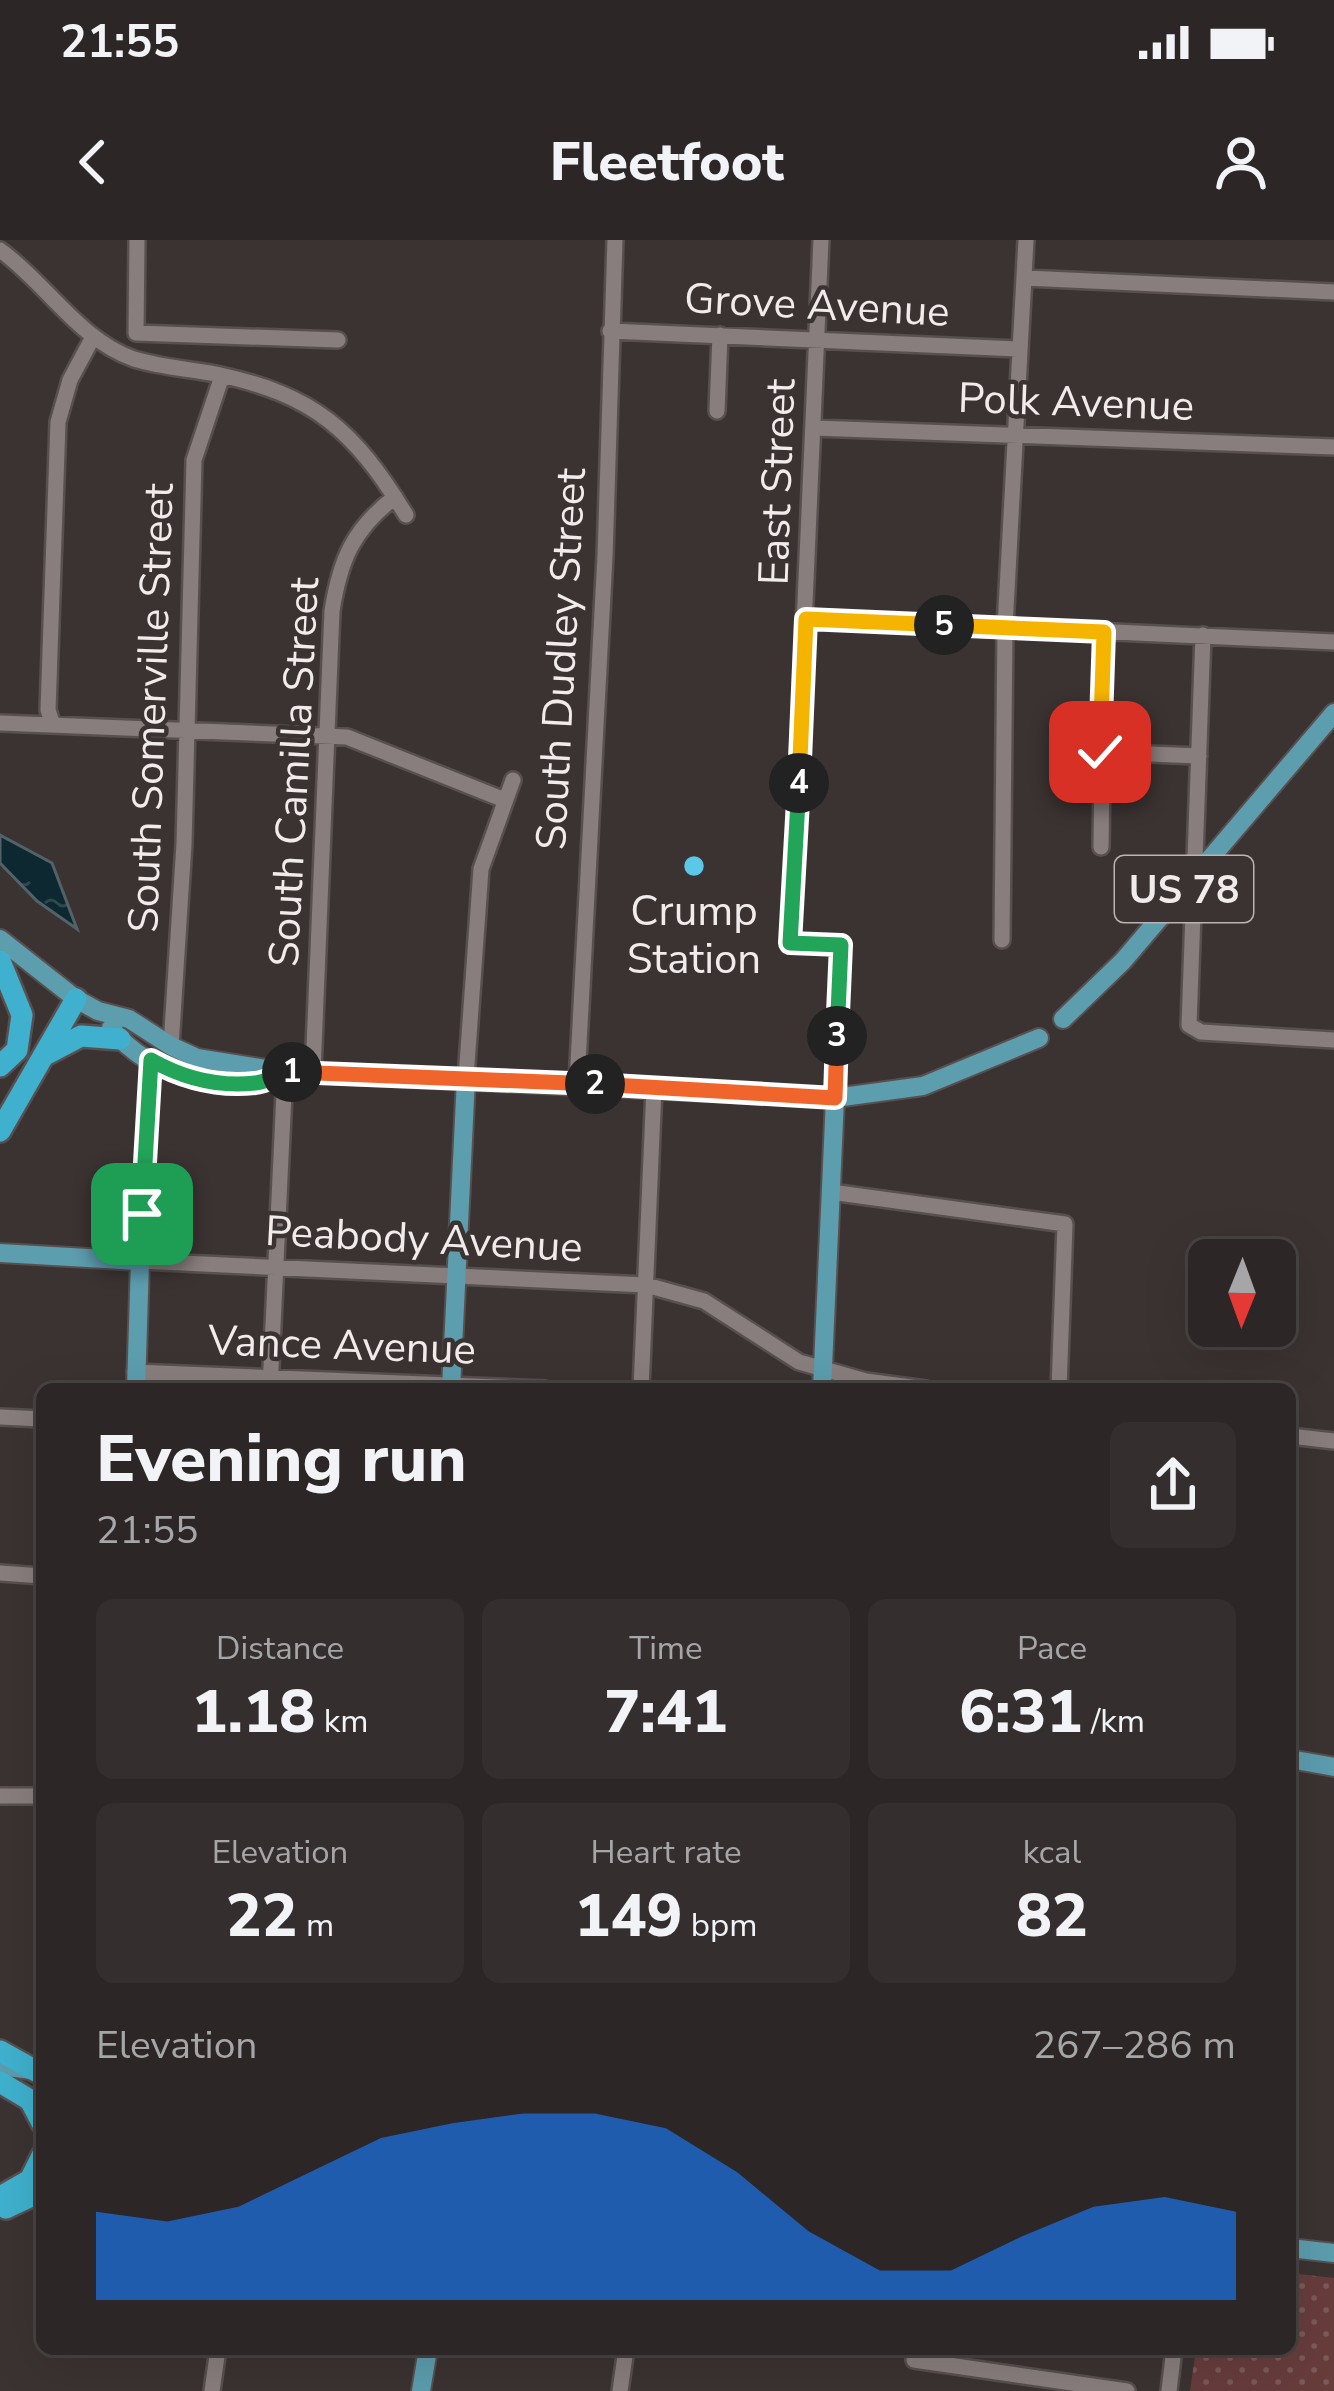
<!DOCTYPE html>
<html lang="en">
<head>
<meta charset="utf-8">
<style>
	:root { --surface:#2c2626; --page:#342e2e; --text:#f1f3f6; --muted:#a6a5a7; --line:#484343; --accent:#1a73e8 }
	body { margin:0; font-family:"Nunito Sans",sans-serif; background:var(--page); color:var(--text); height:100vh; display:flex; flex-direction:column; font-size:45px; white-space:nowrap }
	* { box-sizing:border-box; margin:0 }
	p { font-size:39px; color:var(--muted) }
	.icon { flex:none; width:66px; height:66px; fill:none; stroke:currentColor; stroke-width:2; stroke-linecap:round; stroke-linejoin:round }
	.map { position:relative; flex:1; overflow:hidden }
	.sheet { position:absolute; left:36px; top:1143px; width:1260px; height:972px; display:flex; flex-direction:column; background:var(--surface); border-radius:18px; box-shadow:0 12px 48px #0002,0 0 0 3px var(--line) }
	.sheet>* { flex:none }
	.needle { width:78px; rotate:181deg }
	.tools { position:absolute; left:1188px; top:999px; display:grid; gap:24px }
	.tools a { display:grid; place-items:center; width:108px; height:108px; border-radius:18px; background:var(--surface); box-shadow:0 12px 48px #0002,0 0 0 3px var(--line); font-size:60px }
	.pin { position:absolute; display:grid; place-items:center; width:102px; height:102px; color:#fff; margin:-51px; border-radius:24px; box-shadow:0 6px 18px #0006 }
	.km { position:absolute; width:60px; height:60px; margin:-30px; border-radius:50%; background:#222; color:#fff; font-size:33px; line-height:60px; text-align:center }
	.round { display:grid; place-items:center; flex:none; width:126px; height:126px; border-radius:18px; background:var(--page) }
	.headline { display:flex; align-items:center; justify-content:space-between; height:204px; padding:0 60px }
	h1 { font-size:66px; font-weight:800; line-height:90px }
	.figures { display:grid; grid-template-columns:repeat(3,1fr); gap:18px; height:204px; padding:12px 60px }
	.figures div { display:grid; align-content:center; border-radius:18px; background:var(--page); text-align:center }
	.figures b { font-size:60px; font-weight:800 }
	.figures small { font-size:33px; font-weight:400 }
	.figures p { font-size:33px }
	.chart { height:336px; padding:24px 60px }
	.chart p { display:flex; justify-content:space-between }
	.chart svg { width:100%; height:216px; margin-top:12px; fill:var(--accent); opacity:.7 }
	.status { display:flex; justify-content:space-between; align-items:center; height:84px; padding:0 60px; background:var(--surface); direction:ltr }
	.status svg { height:33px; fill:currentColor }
	header { display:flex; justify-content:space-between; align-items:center; height:156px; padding:0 60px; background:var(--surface); font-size:54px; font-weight:800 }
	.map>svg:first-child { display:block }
	.park { fill:url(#park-dots) }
	.water { fill:url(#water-ripples); stroke:#516268; stroke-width:3 }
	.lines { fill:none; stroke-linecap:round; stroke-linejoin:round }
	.minor-casing { stroke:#585050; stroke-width:20 }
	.major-casing { stroke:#585050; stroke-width:22 }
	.highway-casing { stroke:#585050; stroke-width:26 }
	.minor { stroke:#887e7d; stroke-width:15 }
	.major { stroke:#5c9dae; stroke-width:18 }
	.highway { stroke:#3fb1ce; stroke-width:21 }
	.split-1-casing { stroke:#fff; stroke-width:24 }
	.split-2-casing { stroke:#fff; stroke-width:24 }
	.split-3-casing { stroke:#fff; stroke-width:24 }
	.split-4-casing { stroke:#fff; stroke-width:24 }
	.split-5-casing { stroke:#fff; stroke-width:24 }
	.split-6-casing { stroke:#fff; stroke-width:24 }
	.split-1 { stroke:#22a559; stroke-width:15 }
	.split-2 { stroke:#f0652b; stroke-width:15 }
	.split-3 { stroke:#f0652b; stroke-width:15 }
	.split-4 { stroke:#22a559; stroke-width:15 }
	.split-5 { stroke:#f5b400; stroke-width:15 }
	.split-6 { stroke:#f5b400; stroke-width:15 }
	.poi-dot { fill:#5ac8e6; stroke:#3b3332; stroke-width:4.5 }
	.labels { text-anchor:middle; stroke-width:9; stroke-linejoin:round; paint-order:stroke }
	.shield { fill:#3b3332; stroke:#bab4b4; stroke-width:3 }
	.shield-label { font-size:39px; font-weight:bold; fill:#f1ebeb }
	.street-label { font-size:42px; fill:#f1ebeb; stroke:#3b3332 }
	.poi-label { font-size:42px; fill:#f1ebeb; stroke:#3b3332 }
</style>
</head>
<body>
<div class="status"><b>21:55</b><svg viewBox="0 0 49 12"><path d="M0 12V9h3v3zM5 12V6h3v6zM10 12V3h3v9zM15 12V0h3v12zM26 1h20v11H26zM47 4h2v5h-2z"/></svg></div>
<header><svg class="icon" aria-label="back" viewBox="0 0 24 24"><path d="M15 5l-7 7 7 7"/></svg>Fleetfoot<svg class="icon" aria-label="person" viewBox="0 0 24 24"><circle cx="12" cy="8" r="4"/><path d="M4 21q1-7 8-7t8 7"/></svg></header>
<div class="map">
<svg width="1334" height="2151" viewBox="0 0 1334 2151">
	<defs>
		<pattern id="park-dots" width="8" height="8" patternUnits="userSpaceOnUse" patternTransform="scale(3)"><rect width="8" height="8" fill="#673d3c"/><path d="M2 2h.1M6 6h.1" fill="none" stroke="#7d5958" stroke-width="1.8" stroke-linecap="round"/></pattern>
		<pattern id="water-ripples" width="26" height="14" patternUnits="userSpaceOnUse" patternTransform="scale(3)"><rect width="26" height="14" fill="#0d2830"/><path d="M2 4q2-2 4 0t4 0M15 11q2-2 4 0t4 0" fill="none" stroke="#31474e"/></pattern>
	</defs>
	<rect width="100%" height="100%" fill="#3b3332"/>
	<!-- park -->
	<path class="park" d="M1290 2033 1334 2038V2151H1190L1196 2109H1290Z"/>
	<!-- water -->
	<path class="water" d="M0 595 52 623 77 689 37 661 0 623Z"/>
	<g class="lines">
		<defs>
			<path id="minor" d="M137 0 136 93 338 100
				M821 0 790 703 841 705 835 858
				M0 10C46 43 79 100 134 119 160 127 189 129 216 134 315 155 354 190 406 275
				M1025 38 1334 52
				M610 91 1020 109
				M717 171 720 95
				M815 188 1334 207
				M806 378 1334 402
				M1203 395 1189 785 1201 792 1334 800
				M52 482 48 470 58 182 70 140 93 97
				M0 483 347 497 502 559
				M1100 512 1199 516
				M1101 607 1104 392
				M1002 700 1005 387 1026 0
				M171 806 184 604 194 220 222 136
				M151 820 140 1021 646 1045 704 1061 799 1122 866 1141 926 1149
				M313 832 332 371C340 320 353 289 395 257
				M466 838 481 629 513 540
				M577 842 605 316 615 0
				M831 952 1065 984 1059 1149
				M135 1132 545 1149
				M270 1149 285 832
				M641 1149 654 848
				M0 1177 42 1179
				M1290 1196 1334 1201
				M0 1333 42 1336
				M0 1556H42
				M914 2120 1127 2151
				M212 2151 218 2109
				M620 2151 626 2109
				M1169 2151 1174 2109"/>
			<path id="major" d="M0 699 76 759 98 771 129 779 171 806 197 818 285 832 835 858 923 846 1039 798
				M1063 779 1123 721 1334 473
				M111 788C150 838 228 857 285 832
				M0 1013 140 1021 136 1149
				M451 1149 466 838
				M822 1149 835 858
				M1290 1519 1334 1527
				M0 1826 31 1830
				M1290 2008 1334 2013
				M421 2151 428 2109"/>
			<path id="highway" d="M0 721 22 775 17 810 0 826
				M45 815 81 796 120 799
				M0 891 76 759
				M0 1811 36 1831
				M0 1842 30 1860 42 1883
				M0 1957 30 1940 42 1916
				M6 1968 42 1951"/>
		</defs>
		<!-- minor casing -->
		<use href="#minor" class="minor-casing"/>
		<!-- major casing -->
		<use href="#major" class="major-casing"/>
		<!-- highway casing -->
		<use href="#highway" class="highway-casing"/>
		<!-- minor -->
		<use href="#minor" class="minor"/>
		<!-- major -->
		<use href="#major" class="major"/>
		<!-- highway -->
		<use href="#highway" class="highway"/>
	</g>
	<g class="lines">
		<defs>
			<path id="split-1" d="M142 974 151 820C183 838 219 847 255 843 268 842 279 833 292 832"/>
			<path id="split-2" d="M292 832 595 844"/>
			<path id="split-3" d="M595 844 835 858 837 796"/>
			<path id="split-4" d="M799 543 790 703 841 705 837 796"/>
			<path id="split-5" d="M799 543 806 379 944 385"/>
			<path id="split-6" d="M944 385 1104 392 1100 512"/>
		</defs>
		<!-- split-1 casing -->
		<use href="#split-1" class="split-1-casing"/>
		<!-- split-2 casing -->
		<use href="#split-2" class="split-2-casing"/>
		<!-- split-3 casing -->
		<use href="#split-3" class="split-3-casing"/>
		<!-- split-4 casing -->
		<use href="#split-4" class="split-4-casing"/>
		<!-- split-5 casing -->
		<use href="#split-5" class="split-5-casing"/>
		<!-- split-6 casing -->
		<use href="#split-6" class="split-6-casing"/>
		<!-- split-1 -->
		<use href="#split-1" class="split-1"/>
		<!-- split-2 -->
		<use href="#split-2" class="split-2"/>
		<!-- split-3 -->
		<use href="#split-3" class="split-3"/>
		<!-- split-4 -->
		<use href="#split-4" class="split-4"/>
		<!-- split-5 -->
		<use href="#split-5" class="split-5"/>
		<!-- split-6 -->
		<use href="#split-6" class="split-6"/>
	</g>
	<!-- markers -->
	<circle class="poi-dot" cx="694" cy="626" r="12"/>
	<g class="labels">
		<!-- shield labels -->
		<rect class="shield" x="1115" y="616" width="138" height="66" rx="9"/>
		<g class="shield-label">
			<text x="1184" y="663">US 78</text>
		</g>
		<!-- street labels -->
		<g class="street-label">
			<text transform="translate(817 64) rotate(3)" y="15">Grove Avenue</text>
			<text transform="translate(1076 161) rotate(2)" y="15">Polk Avenue</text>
			<text transform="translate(776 242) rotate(-88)" y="15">East Street</text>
			<text transform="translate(560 419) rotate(-87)" y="15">South Dudley Street</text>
			<text transform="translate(150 468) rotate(-88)" y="15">South Somerville Street</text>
			<text transform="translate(293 532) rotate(-87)" y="15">South Camilla Street</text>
			<text transform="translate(424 998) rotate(3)" y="15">Peabody Avenue</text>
			<text transform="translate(342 1104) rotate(2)" y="15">Vance Avenue</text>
		</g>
		<!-- poi labels -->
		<g class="poi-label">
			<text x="694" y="685">Crump<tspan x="694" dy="48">Station</tspan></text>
		</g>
	</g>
</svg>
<div class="tools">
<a><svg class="needle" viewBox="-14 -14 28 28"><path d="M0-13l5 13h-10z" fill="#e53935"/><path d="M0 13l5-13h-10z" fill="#a6a5a7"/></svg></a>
</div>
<div class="pin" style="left:142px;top:974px;background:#1e9e55"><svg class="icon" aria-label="arrive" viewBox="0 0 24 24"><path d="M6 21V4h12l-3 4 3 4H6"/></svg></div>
<div class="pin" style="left:1100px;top:512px;background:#d93025"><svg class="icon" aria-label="check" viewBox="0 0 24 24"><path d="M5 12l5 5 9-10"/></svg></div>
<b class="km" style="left:292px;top:832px">1</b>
<b class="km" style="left:595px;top:844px">2</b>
<b class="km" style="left:837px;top:796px">3</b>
<b class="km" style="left:799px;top:543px">4</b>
<b class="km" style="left:944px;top:385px">5</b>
<section class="sheet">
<div class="headline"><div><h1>Evening run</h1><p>21:55</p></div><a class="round"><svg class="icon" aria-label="share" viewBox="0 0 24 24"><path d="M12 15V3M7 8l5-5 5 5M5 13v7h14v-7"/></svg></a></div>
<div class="figures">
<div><p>Distance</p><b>1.18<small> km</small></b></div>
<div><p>Time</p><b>7:41</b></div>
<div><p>Pace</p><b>6:31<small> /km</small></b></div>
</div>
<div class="figures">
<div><p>Elevation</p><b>22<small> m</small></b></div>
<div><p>Heart rate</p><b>149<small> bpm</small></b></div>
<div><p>kcal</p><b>82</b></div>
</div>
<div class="chart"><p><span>Elevation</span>267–286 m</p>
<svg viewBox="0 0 160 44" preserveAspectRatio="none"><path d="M0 44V26L10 28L20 25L30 18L40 11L50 8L60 6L70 6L80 9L90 18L100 30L110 38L120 38L130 31L140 25L150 23L160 26V44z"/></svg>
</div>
</section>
</div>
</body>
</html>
